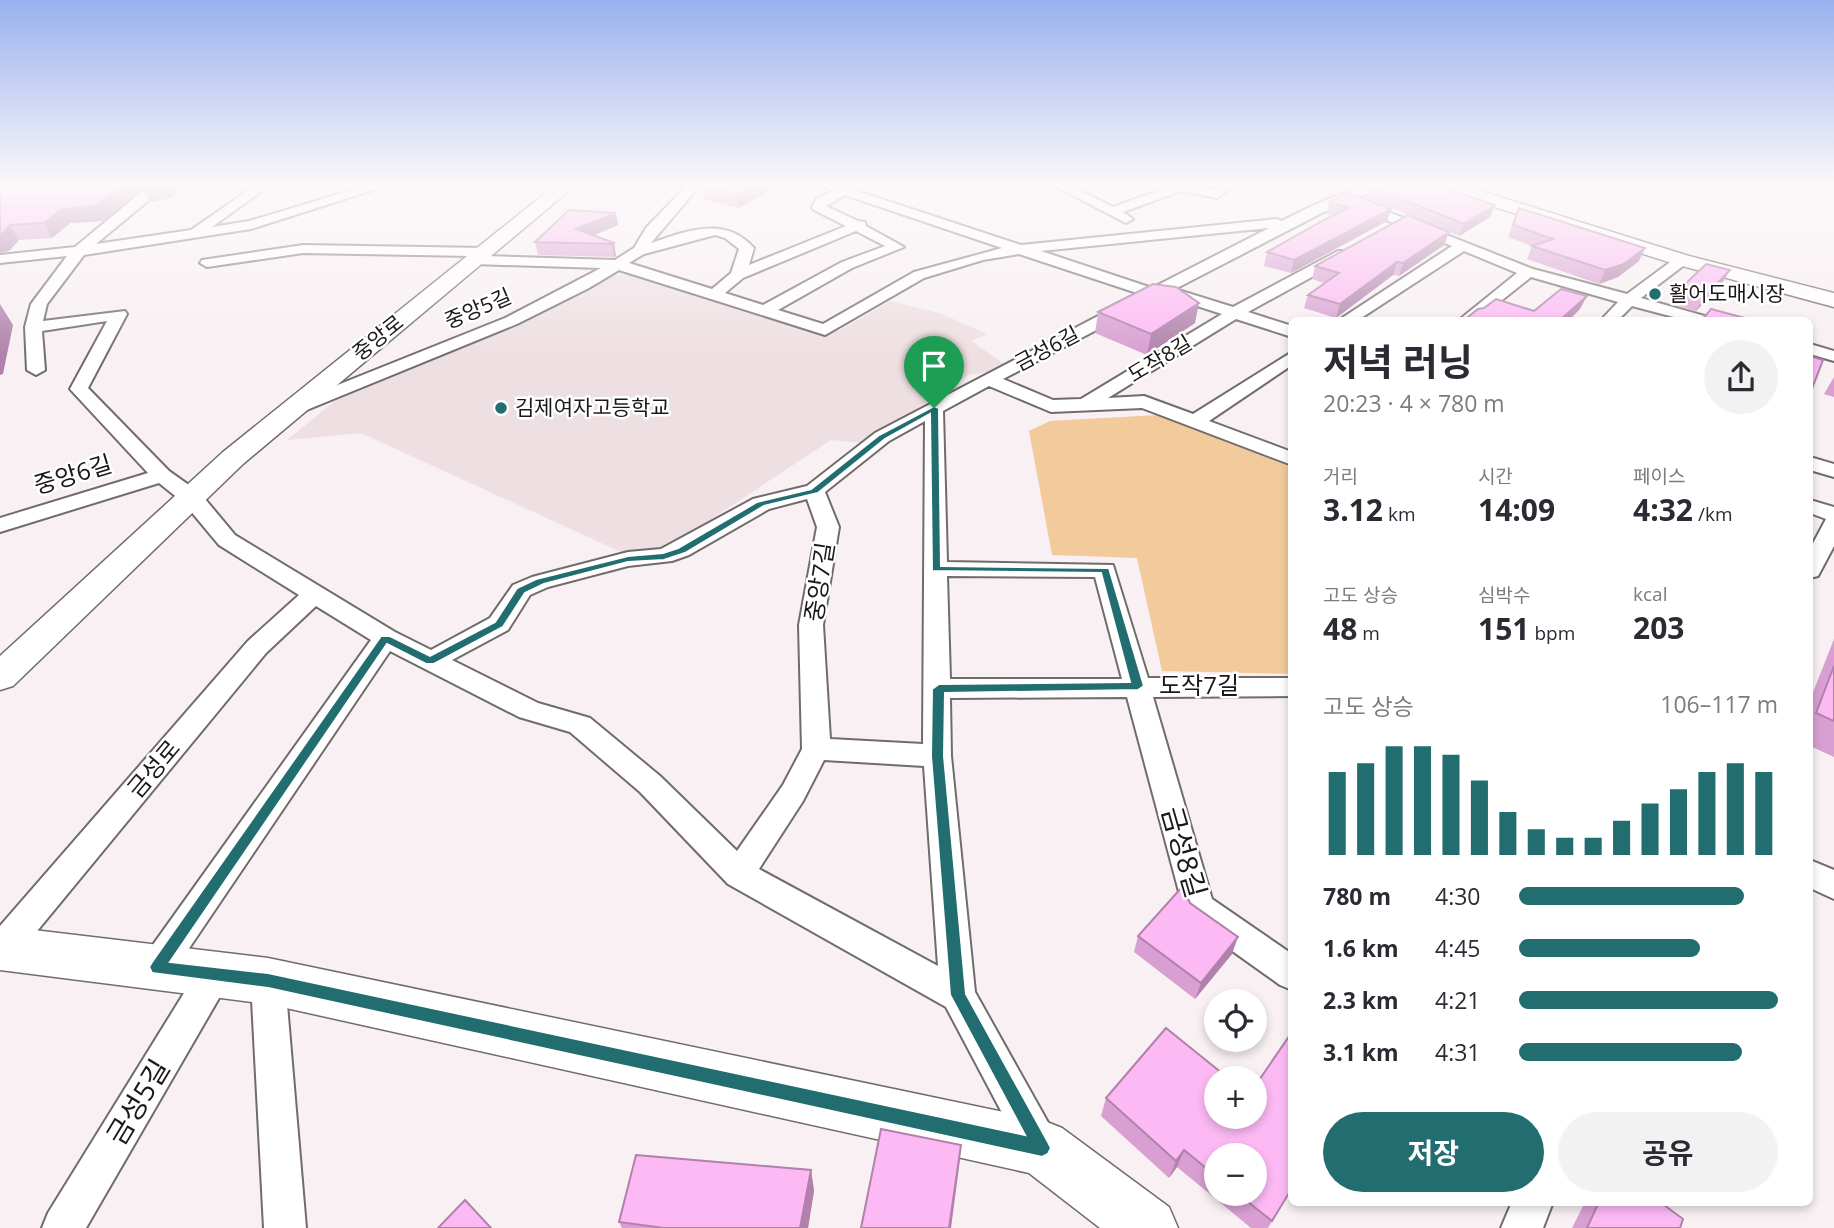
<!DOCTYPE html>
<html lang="ko">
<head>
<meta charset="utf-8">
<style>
	:root { --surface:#fff; --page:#f2f2f3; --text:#2b2b33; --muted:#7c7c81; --accent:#216d70 }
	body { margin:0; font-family:"Open Sans","Noto Sans KR",sans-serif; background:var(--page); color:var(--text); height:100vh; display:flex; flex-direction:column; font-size:26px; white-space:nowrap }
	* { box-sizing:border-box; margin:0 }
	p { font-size:23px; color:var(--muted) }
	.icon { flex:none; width:38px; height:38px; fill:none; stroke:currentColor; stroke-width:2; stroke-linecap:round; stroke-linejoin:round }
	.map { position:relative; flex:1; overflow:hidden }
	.sheet { position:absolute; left:1288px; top:317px; width:525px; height:889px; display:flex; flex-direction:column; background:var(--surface); border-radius:10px; box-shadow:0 4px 10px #0003 }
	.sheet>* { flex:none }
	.tools { position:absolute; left:1204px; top:989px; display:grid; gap:14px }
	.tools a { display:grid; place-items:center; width:63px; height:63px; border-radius:50%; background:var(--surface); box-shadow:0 4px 10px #0003; font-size:35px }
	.pin { position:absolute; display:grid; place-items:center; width:60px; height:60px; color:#fff; margin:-72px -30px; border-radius:50% 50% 50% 0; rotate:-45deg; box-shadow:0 0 7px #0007 }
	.pin .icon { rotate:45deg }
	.round { display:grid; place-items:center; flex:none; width:74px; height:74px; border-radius:37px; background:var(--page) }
	.summary { display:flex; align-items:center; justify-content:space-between; height:119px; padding:0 35px }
	h1 { font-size:38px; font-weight:700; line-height:52px }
	.figures { display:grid; grid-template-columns:repeat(3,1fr); gap:10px; height:119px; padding:7px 35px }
	.figures div { display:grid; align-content:center }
	.figures b { font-size:30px; font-weight:700 }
	.figures small { font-size:19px; font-weight:400 }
	.figures p { font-size:19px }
	.chart { height:196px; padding:14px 35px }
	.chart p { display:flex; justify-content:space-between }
	.chart svg { width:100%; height:126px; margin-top:7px; stroke:var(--accent); stroke-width:6 }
	.action { display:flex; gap:14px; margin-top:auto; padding:14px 35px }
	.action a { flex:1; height:80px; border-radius:42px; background:var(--accent); color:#fff; font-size:28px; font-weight:700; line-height:80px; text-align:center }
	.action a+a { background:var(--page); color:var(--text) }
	ul { padding:0 35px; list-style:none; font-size:23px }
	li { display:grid; grid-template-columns:112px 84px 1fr; align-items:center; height:52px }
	li i { height:18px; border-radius:9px; background:var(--accent) }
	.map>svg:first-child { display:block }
	.built { fill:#eedfe2 }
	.green { fill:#f3ca9c }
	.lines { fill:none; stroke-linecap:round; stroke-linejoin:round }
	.street-casing { stroke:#726b6c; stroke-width:4 }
	.secondary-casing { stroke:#726b6c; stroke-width:3 }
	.street { fill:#fff; fill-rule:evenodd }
	.secondary { fill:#fff; fill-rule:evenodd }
	.wall { fill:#d99fd2; fill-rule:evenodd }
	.shaded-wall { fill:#b082ab }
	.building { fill:#fcb9f4; stroke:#b082ab; stroke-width:2 }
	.route { fill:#216d70; stroke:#fff; stroke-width:2; fill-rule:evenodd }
	.poi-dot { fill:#216d70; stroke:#fff; stroke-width:2.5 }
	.labels { text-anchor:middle; stroke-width:5; stroke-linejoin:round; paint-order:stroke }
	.far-poi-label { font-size:21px; fill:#1a1818; stroke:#fff; text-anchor:start }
	.far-street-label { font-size:21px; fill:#1a1818; stroke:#fff }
	.street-label { font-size:24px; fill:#1a1818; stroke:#fff }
	.near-street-label { font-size:28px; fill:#1a1818; stroke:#fff }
</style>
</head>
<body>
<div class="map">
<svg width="1834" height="1228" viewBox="0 0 1834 1228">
	<rect width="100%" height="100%" fill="#f8f0f2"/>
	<!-- built -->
	<path class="built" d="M634 274 821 333 840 330 891 301 942 314 987 334 971 341 1004 364 989 372 969 375 862 443 831 440 666 549 621 552 361 433 287 440 335 401 530 318 614 275Z"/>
	<!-- green -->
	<path class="green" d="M1158 415 1291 467V674L1162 671 1137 558 1052 555 1029 431 1050 421Z"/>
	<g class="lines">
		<defs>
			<path id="street" d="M164 183H180L149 200 96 244 191 230 259 183H273L212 227 249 221 376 183H395L251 229 84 255 47 304 43 321 125 311 127 314 88 388 169 471 200 493 235 535 395 632 431 650 490 618 513 585 532 577 628 552 661 549 753 499 807 486 875 433 1140 294 1019 254 983 260 924 278 825 335 619 270 589 288 517 324 292 416 285 414 283 410 285 406 505 318 601 268 474 264 467 260 472 256 303 253 207 267 200 263 202 260 303 245 485 248 492 252 486 256 615 260 634 248 646 228 689 183H702L651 243C687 231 725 215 754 248L749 265 846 226 814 210 812 207 817 198 833 191 815 183H833L1021 245 1276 219 1282 221C1321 201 1359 183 1404 183L1347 200 1175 289 1233 307 1338 251H1348L1350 254 1348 257 1248 312 1292 326V337L1236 319 1108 398 1144 396 1193 414 1292 352V365L1209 421 1292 452V465L1142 408 1051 412 989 386 943 411 947 562 1113 565 1148 678H1292V696L1153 697 1212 899 1292 954V990L1280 985 1186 918 1127 697 950 698 951 756 975 992 1060 1144 1054 1158 1040 1164 1026 1158 946 1007 728 884 640 792 570 732 519 717 390 651 169 978 157 983 145 978 140 967 145 956 371 640 316 606 266 653 14 959 0 963V926L248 641 299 595 219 545 184 503 159 483 0 532V518L148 473 70 389 107 321 42 331 45 370 36 375 27 370 25 327 31 304 67 256 0 263V255L75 247 139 194ZM845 195 1002 248 914 272 823 324 778 310 852 268 904 247 866 226 865 222 858 221 826 206ZM1269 228 1152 288 1041 251ZM856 231 885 246 842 262 763 305 725 293 743 278ZM715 235 725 238 739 249 731 273 712 289 629 263 644 254ZM1163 295 1222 314 1081 399 1053 400 1003 379ZM925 421 923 744 830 739 823 625 839 527 825 492 889 441ZM807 499 817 527 799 625 802 749 783 785 737 851 660 776 590 718 538 703 452 660 508 630 530 595 548 587 628 566 672 561 689 555 769 509ZM947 576 1095 577 1122 679H950ZM824 760 924 766 938 966 759 869 803 801Z
				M1049 183H1065L1113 207 1180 183 1215 190 1223 183H1237L1217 198 1181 191 1123 212 1133 219 1126 223Z
				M1358 200 1533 269 1627 294 1677 257H1687L1689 260 1687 263 1641 298 1708 317 1710 320H1685L1632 306 1618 320H1601L1618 302 1531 277 1477 320H1459L1517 273 1464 251 1358 320H1339L1452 246 1353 207 1351 204Z
				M1810 344 1834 351V361L1810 354Z
				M1810 457 1834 464V477L1810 470Z
				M1810 500 1834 507V546L1818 576 1810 578V549L1826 519 1810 513Z
				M1810 860 1834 870V899L1810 888Z
				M214 959 226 964 231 975 226 986 86 1228H42L48 1213 202 964Z
				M268 965 280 970 285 981 306 1228H264L251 981 256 970Z
				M1512 1202H1553L1543 1228H1501Z"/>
			<path id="secondary" d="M558 183H578L243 464 13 686 0 690V656L223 452Z
				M1428 183H1455L1689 256 1834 293V307L1675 264 1431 187Z
				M0 926 268 958 1042 1120 1062 1128 1169 1207 1178 1228H1100L1029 1173 268 1004 0 970Z"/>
		</defs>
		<!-- street casing -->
		<use href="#street" class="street-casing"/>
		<!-- secondary casing -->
		<use href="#secondary" class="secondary-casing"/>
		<!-- street -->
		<use href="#street" class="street"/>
		<!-- secondary -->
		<use href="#secondary" class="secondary"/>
	</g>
	<!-- wall -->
	<path class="wall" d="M0 183H228L208 184 200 189H182L171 198 150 202 144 189 137 192 103 221 70 223 52 238 19 240 9 251Z
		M779 185 739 208 705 200 703 188Z
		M1369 186 1454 187 1453 191 1490 217 1459 236 1366 197Z
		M1348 192 1387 221 1291 273 1264 266 1267 252 1332 216 1326 214 1329 202Z
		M1519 208 1639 261 1618 277 1599 284 1527 259 1532 246 1508 237Z
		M616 213 618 225 593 235 614 243 616 256 614 257 538 255 535 242Z
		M1449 232 1444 245 1399 276 1393 275 1336 318 1304 308 1308 295 1324 283 1312 279 1315 266Z
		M1730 270 1722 283 1696 311 1672 304 1679 290Z
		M1098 312 1195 323 1147 355 1095 333Z
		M1834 377V397L1824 394Z
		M1834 639V757L1810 746V700Z
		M1190 903 1232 954 1195 999 1134 952 1138 936Z
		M1106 1098 1255 1116 1292 1188 1268 1228H1251L1177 1167 1169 1178 1101 1116ZM1216 1155 1255 1194H1216Z
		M811 1170 814 1191 808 1228H622L619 1222Z
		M1585 1202H1660L1680 1228H1572Z"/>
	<!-- shaded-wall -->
	<path class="shaded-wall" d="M125 183H179L182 189 171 198 150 202 144 189 137 192 103 221 70 223 52 238 44 223 62 209Z
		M198 183H228L208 184 200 189Z
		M760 183H779V185L739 208 737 195Z
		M1495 205 1490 217 1459 236 1464 224Z
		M1391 209 1387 221 1291 273 1294 260Z
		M616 213 618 225 578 242 576 229Z
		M10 225 19 240 9 251 0 253V237Z
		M1449 232 1444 245 1399 276 1403 263Z
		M614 243 616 256 614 257 612 244Z
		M1645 248 1639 261 1618 277 1599 284 1605 270Z
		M1397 262 1393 275 1336 318 1340 304Z
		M1730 270 1722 283 1696 311 1704 297Z
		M1587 296 1580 309 1569 320H1560Z
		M1199 303 1195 323 1147 355 1151 334Z
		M0 304 13 325 3 374 0 375Z
		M1238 937 1232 954 1195 999 1201 983Z
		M961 1145 959 1167 951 1228H949Z
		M1184 1150 1177 1167 1169 1178 1176 1161Z
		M811 1170 814 1191 808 1228H800Z"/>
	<!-- building -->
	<path class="building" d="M0 183H125L95 206 62 209 44 223 10 225 0 237Z
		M153 183H166L164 184 143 189Z
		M709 183H760L737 195 703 188Z
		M1378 183H1443L1454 187 1446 189 1495 205 1464 224 1369 186Z
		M1348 192 1391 209 1294 260 1267 252 1324 220 1349 208 1329 202Z
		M1519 208 1645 248 1624 264 1605 270 1532 246 1553 239 1513 225Z
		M569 210 616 213 576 229 614 243 612 244 535 242Z
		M1408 215 1449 232 1403 263 1397 262 1340 304 1308 295 1339 273 1315 266Z
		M1706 264 1730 270 1704 297 1679 290Z
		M1153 284 1176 287 1199 303 1151 334 1098 312Z
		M1561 289 1587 296 1560 320H1464L1478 309 1484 308 1496 299 1534 311Z
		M1711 309 1745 318 1743 320H1702Z
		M1810 356 1823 360 1810 394Z
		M1834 666V721L1816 713Z
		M1182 887 1190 903 1238 937 1201 983 1138 936Z
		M1166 1028 1228 1078H1216V1116H1255V1086L1292 1032V1188L1272 1221 1238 1194H1255V1155H1216V1176L1184 1150 1176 1161 1106 1098Z
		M881 1129 961 1145 949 1228H861Z
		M636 1155 811 1170 800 1228H664L619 1222Z
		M465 1200 491 1228H438Z
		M1599 1202H1660L1683 1219 1680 1228H1587Z"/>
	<!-- sky -->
	<linearGradient id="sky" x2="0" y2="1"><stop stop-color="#99b1ee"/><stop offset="0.52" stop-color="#fcf8f9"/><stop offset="1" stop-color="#fcf8f9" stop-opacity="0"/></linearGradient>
	<rect width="1834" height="355" fill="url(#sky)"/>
	<!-- route -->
	<path class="route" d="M934 406 939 408 941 566 1109 568 1144 686 1138 690 945 693 944 756 966 994 1048 1142 1051 1148 1048 1154 1042 1157 268 988 152 973 149 967 152 962 381 636H390L430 656 495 622 517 588 536 579 628 556 663 553 678 548 757 502 811 489 879 435ZM930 414 932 571 1101 573 1130 682 939 684 932 689 931 756 950 995 1025 1135 268 973 170 962 387 644 426 664H434L503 627 525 593 544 584 628 562 664 560 685 553 764 506 818 493 885 439Z"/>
	<!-- markers -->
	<g class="poi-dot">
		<circle cx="1655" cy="294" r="7"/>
		<circle cx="501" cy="408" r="7"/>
	</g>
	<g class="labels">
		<!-- far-poi labels -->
		<g class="far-poi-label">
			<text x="1669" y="301">활어도매시장</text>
			<text x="515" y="415">김제여자고등학교</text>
		</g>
		<!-- far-street labels -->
		<g class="far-street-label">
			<text transform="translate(478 309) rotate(-23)" y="7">중앙5길</text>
			<text transform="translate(378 338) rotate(-39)" y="7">중앙로</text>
			<text transform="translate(1047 349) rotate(-28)" y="7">금성6길</text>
			<text transform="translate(1160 359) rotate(-31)" y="7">도작8길</text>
		</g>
		<!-- street labels -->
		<g class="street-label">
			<text transform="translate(73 475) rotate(-17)" y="8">중앙6길</text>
			<text transform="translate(820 582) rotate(-81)" y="8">중앙7길</text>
			<text x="1199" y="694">도작7길</text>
			<text transform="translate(154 769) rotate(-50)" y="8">금성로</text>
		</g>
		<!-- near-street labels -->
		<g class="near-street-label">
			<text transform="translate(1184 852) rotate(74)" y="10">금성8길</text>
			<text transform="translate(138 1102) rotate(-59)" y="10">금성5길</text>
		</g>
	</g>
</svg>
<div class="tools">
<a><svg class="icon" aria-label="locate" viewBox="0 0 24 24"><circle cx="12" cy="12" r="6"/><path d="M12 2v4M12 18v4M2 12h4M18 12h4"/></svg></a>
<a>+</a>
<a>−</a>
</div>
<div class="pin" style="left:934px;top:408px;background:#1e9e55"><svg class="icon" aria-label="arrive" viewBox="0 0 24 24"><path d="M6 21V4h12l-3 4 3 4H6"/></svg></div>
<section class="sheet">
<div class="summary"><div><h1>저녁 러닝</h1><p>20:23 · 4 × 780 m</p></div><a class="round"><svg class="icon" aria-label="share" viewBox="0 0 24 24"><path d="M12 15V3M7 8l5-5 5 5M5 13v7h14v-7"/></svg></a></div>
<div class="figures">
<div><p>거리</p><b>3.12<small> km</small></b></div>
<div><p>시간</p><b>14:09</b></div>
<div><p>페이스</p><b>4:32<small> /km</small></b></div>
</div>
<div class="figures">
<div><p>고도 상승</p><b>48<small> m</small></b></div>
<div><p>심박수</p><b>151<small> bpm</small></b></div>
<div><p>kcal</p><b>203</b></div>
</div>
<div class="chart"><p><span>고도 상승</span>106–117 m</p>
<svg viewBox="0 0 160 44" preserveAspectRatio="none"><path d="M5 44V15M15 44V12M25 44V6M35 44V6M45 44V9M55 44V18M65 44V29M75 44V35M85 44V38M95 44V38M105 44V32M115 44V26M125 44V21M135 44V15M145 44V12M155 44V15"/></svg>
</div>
<ul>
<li><b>780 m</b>4:30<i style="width:87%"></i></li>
<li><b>1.6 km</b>4:45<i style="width:70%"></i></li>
<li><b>2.3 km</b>4:21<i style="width:100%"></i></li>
<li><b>3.1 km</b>4:31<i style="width:86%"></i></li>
</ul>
<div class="action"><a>저장</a><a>공유</a></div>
</section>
</div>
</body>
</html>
